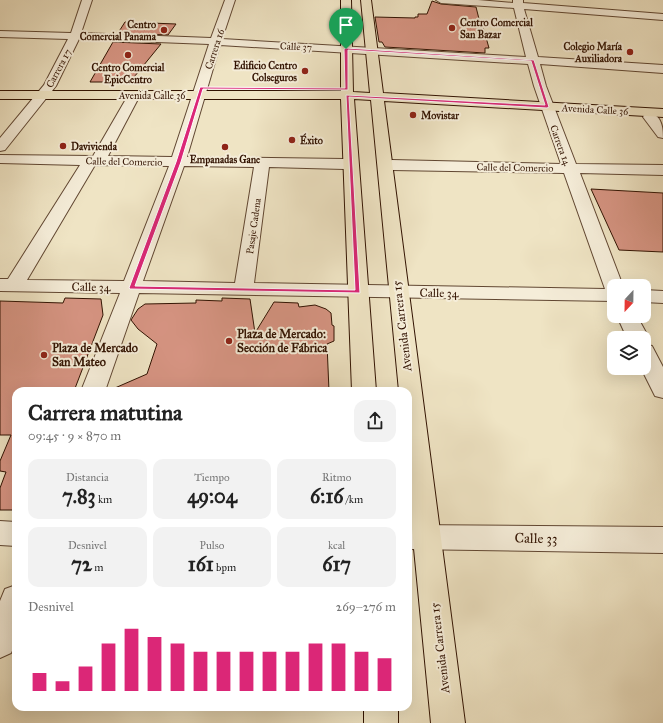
<!DOCTYPE html>
<html lang="es">
<head>
<meta charset="utf-8">
<style>
	:root { --surface:#fff; --page:#f2f2f2; --text:#222; --muted:#767676; --accent:#db2777 }
	body { margin:0; font-family:"IM FELL Great Primer",serif; background:var(--page); color:var(--text); height:100vh; display:flex; flex-direction:column; font-size:15px; white-space:nowrap }
	* { box-sizing:border-box; margin:0 }
	p { font-size:13px; color:var(--muted) }
	.icon { flex:none; width:22px; height:22px; fill:none; stroke:currentColor; stroke-width:2; stroke-linecap:round; stroke-linejoin:round }
	.map { position:relative; flex:1; overflow:hidden }
	.drawer { position:absolute; left:12px; top:387px; width:400px; height:324px; display:flex; flex-direction:column; background:var(--surface); border-radius:12px; box-shadow:0 4px 16px #0002 }
	.drawer>* { flex:none }
	.needle { width:26px; rotate:202deg }
	.buttons { position:absolute; left:607px; top:279px; display:grid; gap:8px }
	.buttons a { display:grid; place-items:center; width:44px; height:44px; border-radius:8px; background:var(--surface); box-shadow:0 4px 16px #0002; font-size:20px }
	.pin { position:absolute; display:grid; place-items:center; width:34px; height:34px; color:#fff; margin:-41px -17px; border-radius:50% 50% 50% 0; rotate:-45deg; box-shadow:0 0 4px #0007 }
	.pin .icon { rotate:45deg }
	.round { display:grid; place-items:center; flex:none; width:42px; height:42px; border-radius:12px; background:var(--page) }
	.summary { display:flex; align-items:center; justify-content:space-between; height:68px; padding:0 16px }
	h1 { font-size:22px; font-weight:700; line-height:30px }
	.figures { display:grid; grid-template-columns:repeat(3,1fr); gap:6px; height:68px; padding:4px 16px }
	.figures div { display:grid; align-content:center; border-radius:10px; background:var(--page); text-align:center }
	.figures b { font-size:20px; font-weight:700 }
	.figures small { font-size:11px; font-weight:400 }
	.figures p { font-size:11px }
	.chart { height:112px; padding:8px 16px }
	.chart p { display:flex; justify-content:space-between }
	.chart svg { width:100%; height:72px; margin-top:4px; stroke:var(--accent); stroke-width:6 }
	.map>svg:first-child { display:block }
	.building { fill:#d69482; stroke:#321302 }
	.lines { fill:none; stroke-linecap:round; stroke-linejoin:round }
	.minor-casing { stroke:#614732; stroke-width:2 }
	.major-casing { stroke:#321302; stroke-width:2 }
	.minor { fill:#f5edd9; fill-rule:evenodd }
	.major { fill:#efe4c4; fill-rule:evenodd }
	.route { fill:#db2777; stroke:#fff; fill-rule:evenodd }
	.poi-dot { fill:#8f2418; stroke:#f5edd9; stroke-width:1.5 }
	.labels { text-anchor:middle; stroke-width:4; stroke-linejoin:round; paint-order:stroke }
	.far-poi-label { font-size:10px; font-weight:bold; fill:#321302; stroke:#f5edd9; text-anchor:start }
	.far-street-label { font-size:10px; fill:#321302; stroke:#f5edd9 }
	.street-label { font-size:12px; fill:#321302; stroke:#f5edd9 }
	.poi-label { font-size:12px; font-weight:bold; fill:#321302; stroke:#f5edd9; text-anchor:start }
	.near-street-label { font-size:14px; fill:#321302; stroke:#f5edd9 }
</style>
</head>
<body>
<div class="map">
<svg width="663" height="723" viewBox="0 0 663 723">
	<rect width="100%" height="100%" fill="#efe4c4"/>
	<filter id="stains"><feTurbulence type="fractalNoise" baseFrequency=".005" numOctaves="4"/><feColorMatrix values="0 0 0 0 .2 0 0 0 0 .09 0 0 0 0 .02 0 0 0 .5 -.17"/></filter>
	<radialGradient id="worn" r=".72"><stop offset=".6" stop-color="#630" stop-opacity="0"/><stop offset="1" stop-color="#630" stop-opacity=".3"/></radialGradient>
	<!-- building -->
	<path class="building" d="M432 1 441 4 476 7 481 27H483L489 48H485V53L385 47 382 42H379L375 17 415 18V17H418V14H427Z
		M125 22 176 24 168 35 118 33Z
		M113 42 161 44 130 82H90Z
		M591 189 663 193V252L619 250Z
		M65 298 101 299 103 315 74 391H16V510H0V488L6 472 0 471V461L11 435H0V301L63 303Z
		M222 298 250 299 255 333 274 302 298 303 299 307 315 305 326 309 331 313 332 325 334 326V341L327 344 329 391H108L147 374 157 344 138 329 131 320 138 309 145 304 196 303V300L222 301Z"/>
	<g class="lines">
		<defs>
			<path id="minor" d="M82 0H92L81 33 211 38 225 0H235L222 39 526 57 514 8 441 3 436 0H478L513 3V0H523V3L663 14V20L524 9 538 57 663 65V73L540 64 546 86 576 164 663 165V175L580 173 623 286H614V301L139 293 105 391H81L120 293 0 291V279H8L80 165 0 163V155L93 156 126 99 127 96H137L138 99 108 156 172 157 209 44 79 39 56 86 5 150 0 151V138L44 85 68 39 0 37V31L71 33ZM220 45 528 64 534 86 561 164 392 160 387 162 384 165 387 168 392 170 564 173 605 289 254 283 269 167 344 169 349 167 352 164 349 161 344 159 187 157ZM95 165 169 166 124 281 27 280ZM184 166 254 167 235 283 143 281Z
				M650 113C662 116 663 128 663 138L658 137 643 117 645 114Z
				M644 290 663 291V303L644 302Z
				M617 316H637L649 338 645 343H644V338H627Z
				M644 344 652 346 663 367V398L655 396 641 368H644Z
				M0 521 16 522V546L0 545Z
				M408 525 663 527V553L408 549Z
				M16 585V642L11 653 0 658V601L5 589Z"/>
			<path id="major" d="M341 0H351L353 92 370 93 361 0H371L383 93 663 109V117L384 101 465 723H431L408 487V391H399L371 100 354 99 376 391H352L341 99H0V91H341Z
				M364 707H398V723H364Z"/>
		</defs>
		<!-- minor casing -->
		<use href="#minor" class="minor-casing"/>
		<!-- major casing -->
		<use href="#major" class="major-casing"/>
		<!-- minor -->
		<use href="#minor" class="minor"/>
		<!-- major -->
		<use href="#major" class="major"/>
	</g>
	<!-- route -->
	<path class="route" d="M346 48 534 60 549 107 547 108 349 97 360 293 130 289 129 288 176 162 200 87 345 88 344 49ZM348 50 531 61 545 105 346 95 355 290 135 286 181 162 203 89 348 90Z"/>
	<!-- markers -->
	<g class="poi-dot">
		<circle cx="452" cy="28" r="4"/>
		<circle cx="164" cy="30" r="4"/>
		<circle cx="630" cy="52" r="4"/>
		<circle cx="128" cy="55" r="4"/>
		<circle cx="305" cy="71" r="4"/>
		<circle cx="413" cy="115" r="4"/>
		<circle cx="292" cy="140" r="4"/>
		<circle cx="63" cy="146" r="4"/>
		<circle cx="225" cy="147" r="4"/>
		<circle cx="229" cy="341" r="4"/>
		<circle cx="44" cy="355" r="4"/>
	</g>
	<g class="labels">
		<!-- far-poi labels -->
		<g class="far-poi-label">
			<text x="460" y="26">Centro Comercial<tspan x="460" dy="12">San Bazar</tspan></text>
			<text x="156" y="28" text-anchor="end">Centro<tspan x="156" dy="12">Comercial Panama</tspan></text>
			<text x="622" y="50" text-anchor="end">Colegio María<tspan x="622" dy="12">Auxiliadora</tspan></text>
			<text x="297" y="69" text-anchor="end">Edificio Centro<tspan x="297" dy="12">Colseguros</tspan></text>
			<text x="128" y="71" text-anchor="middle">Centro Comercial<tspan x="128" dy="12">EpicCentro</tspan></text>
			<text x="421" y="119">Movistar</text>
			<text x="300" y="144">Éxito</text>
			<text x="71" y="150">Davivienda</text>
			<text x="225" y="163" text-anchor="middle">Empanadas Gane</text>
		</g>
		<!-- far-street labels -->
		<g class="far-street-label">
			<text transform="translate(296 46) rotate(3)" y="4">Calle 37</text>
			<text transform="translate(214 49) rotate(-72)" y="4">Carrera 16</text>
			<text transform="translate(58 68) rotate(-62)" y="4">Carrera 17</text>
			<text x="152" y="99">Avenida Calle 36</text>
			<text transform="translate(595 109) rotate(3)" y="4">Avenida Calle 36</text>
			<text transform="translate(561 145) rotate(70)" y="4">Carrera 14</text>
			<text transform="translate(124 161) rotate(1)" y="4">Calle del Comercio</text>
			<text transform="translate(515 167) rotate(1)" y="4">Calle del Comercio</text>
			<text transform="translate(253 226) rotate(-82)" y="4">Pasaje Cadena</text>
		</g>
		<!-- street labels -->
		<g class="street-label">
			<text transform="translate(91 287) rotate(1)" y="4">Calle 34</text>
			<text transform="translate(439 293) rotate(1)" y="4">Calle 34</text>
			<text transform="translate(402 326) rotate(-97)" y="4">Avenida Carrera 15</text>
			<text transform="translate(440 648) rotate(-97)" y="4">Avenida Carrera 15</text>
		</g>
		<!-- poi labels -->
		<g class="poi-label">
			<text x="237" y="338">Plaza de Mercado:<tspan x="237" dy="14">Sección de Fábrica</tspan></text>
			<text x="52" y="352">Plaza de Mercado<tspan x="52" dy="14">San Mateo</tspan></text>
		</g>
		<!-- near-street labels -->
		<g class="near-street-label">
			<text transform="translate(536 538) rotate(1)" y="5">Calle 33</text>
		</g>
	</g>
	<rect width="100%" height="100%" filter="url(#stains)"/>
	<rect width="100%" height="100%" fill="url(#worn)"/>
</svg>
<div class="buttons">
<a><svg class="needle" viewBox="-14 -14 28 28"><path d="M0-13l5 13h-10z" fill="#e53935"/><path d="M0 13l5-13h-10z" fill="#767676"/></svg></a>
<a><svg class="icon" aria-label="layers" viewBox="0 0 24 24"><path d="M12 4l9 5-9 5-9-5zM3 14l9 5 9-5"/></svg></a>
</div>
<div class="pin" style="left:346px;top:49px;background:#1e9e55"><svg class="icon" aria-label="arrive" viewBox="0 0 24 24"><path d="M6 21V4h12l-3 4 3 4H6"/></svg></div>
<section class="drawer">
<div class="summary"><div><h1>Carrera matutina</h1><p>09:45 · 9 × 870 m</p></div><a class="round"><svg class="icon" aria-label="share" viewBox="0 0 24 24"><path d="M12 15V3M7 8l5-5 5 5M5 13v7h14v-7"/></svg></a></div>
<div class="figures">
<div><p>Distancia</p><b>7.83<small> km</small></b></div>
<div><p>Tiempo</p><b>49:04</b></div>
<div><p>Ritmo</p><b>6:16<small> /km</small></b></div>
</div>
<div class="figures">
<div><p>Desnivel</p><b>72<small> m</small></b></div>
<div><p>Pulso</p><b>161<small> bpm</small></b></div>
<div><p>kcal</p><b>617</b></div>
</div>
<div class="chart"><p><span>Desnivel</span>269–276 m</p>
<svg viewBox="0 0 160 44" preserveAspectRatio="none"><path d="M5 44V33M15 44V38M25 44V29M35 44V15M45 44V6M55 44V11M65 44V15M75 44V20M85 44V20M95 44V20M105 44V20M115 44V20M125 44V15M135 44V15M145 44V20M155 44V24"/></svg>
</div>
</section>
</div>
</body>
</html>
